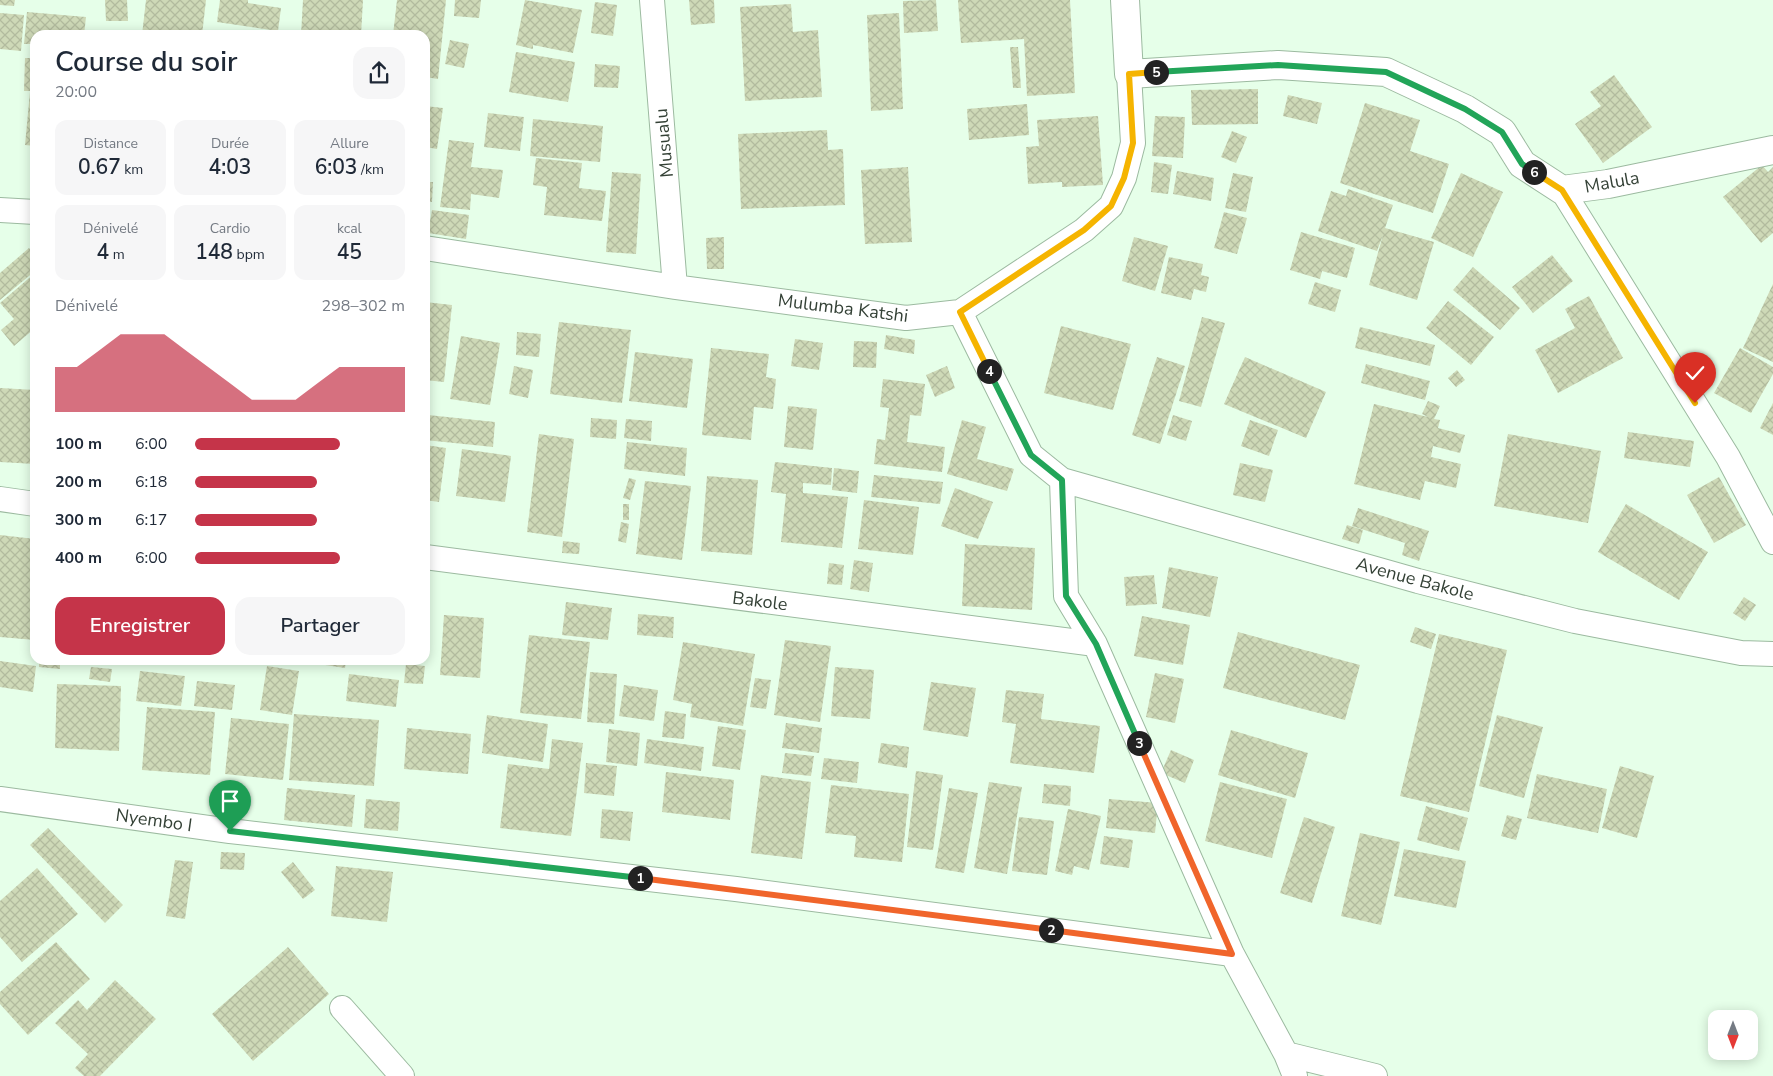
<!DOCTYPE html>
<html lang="fr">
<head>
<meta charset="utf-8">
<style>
	:root { --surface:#fff; --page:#f6f6f7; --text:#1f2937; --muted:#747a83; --accent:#c53449 }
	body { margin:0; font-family:"Nunito Sans",sans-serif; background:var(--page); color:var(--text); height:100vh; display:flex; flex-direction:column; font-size:19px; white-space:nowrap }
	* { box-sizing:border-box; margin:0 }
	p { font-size:16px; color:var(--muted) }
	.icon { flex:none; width:28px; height:28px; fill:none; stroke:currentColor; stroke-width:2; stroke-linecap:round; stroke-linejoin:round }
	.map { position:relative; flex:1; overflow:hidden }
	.panel { position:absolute; left:30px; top:30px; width:400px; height:635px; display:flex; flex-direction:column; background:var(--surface); border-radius:15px; box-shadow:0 2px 12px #0003 }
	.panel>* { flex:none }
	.needle { width:32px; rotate:180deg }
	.controls { position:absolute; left:1708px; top:1010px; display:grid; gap:10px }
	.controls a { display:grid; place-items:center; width:50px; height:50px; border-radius:10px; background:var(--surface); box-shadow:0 2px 12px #0003; font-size:25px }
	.pin { position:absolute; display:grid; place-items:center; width:42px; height:42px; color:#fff; margin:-51px -21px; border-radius:50% 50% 50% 0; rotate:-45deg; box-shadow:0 0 5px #0007 }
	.pin .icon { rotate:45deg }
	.km { position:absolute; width:25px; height:25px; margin:-12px; border-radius:50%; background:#222; color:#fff; font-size:14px; line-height:25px; text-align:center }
	.round { display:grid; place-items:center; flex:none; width:52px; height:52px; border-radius:15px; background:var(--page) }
	.summary { display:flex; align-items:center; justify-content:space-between; height:85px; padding:0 25px }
	h1 { font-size:28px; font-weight:600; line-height:38px }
	.stats { display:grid; grid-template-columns:repeat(3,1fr); gap:8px; height:85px; padding:5px 25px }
	.stats div { display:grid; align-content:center; border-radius:12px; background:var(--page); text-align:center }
	.stats b { font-size:21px; font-weight:600 }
	.stats small { font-size:14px; font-weight:400 }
	.stats p { font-size:14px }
	.chart { height:140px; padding:10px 25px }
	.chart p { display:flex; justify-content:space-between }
	.chart svg { width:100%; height:90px; margin-top:5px; fill:var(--accent); opacity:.7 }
	.action { display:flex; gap:10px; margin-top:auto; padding:10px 25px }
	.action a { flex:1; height:58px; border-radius:15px; background:var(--accent); color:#fff; font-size:20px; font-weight:600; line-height:58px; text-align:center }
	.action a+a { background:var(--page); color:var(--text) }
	ul { padding:0 25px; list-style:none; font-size:16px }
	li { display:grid; grid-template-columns:80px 60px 1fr; align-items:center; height:38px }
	li i { height:12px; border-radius:6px; background:var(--accent) }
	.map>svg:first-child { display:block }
	.building { fill:url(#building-cross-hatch) }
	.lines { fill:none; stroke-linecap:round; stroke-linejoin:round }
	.minor-casing { stroke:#9cbaa0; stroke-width:26 }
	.tertiary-casing { stroke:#9cbaa0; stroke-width:30 }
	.minor { stroke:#fff; stroke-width:24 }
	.tertiary { stroke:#fff; stroke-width:28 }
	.split-1-casing { stroke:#fff; stroke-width:10 }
	.split-2-casing { stroke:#fff; stroke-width:10 }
	.split-3-casing { stroke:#fff; stroke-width:10 }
	.split-4-casing { stroke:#fff; stroke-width:10 }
	.split-5-casing { stroke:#fff; stroke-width:10 }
	.split-6-casing { stroke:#fff; stroke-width:10 }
	.split-7-casing { stroke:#fff; stroke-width:10 }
	.split-1 { stroke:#22a559; stroke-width:6 }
	.split-2 { stroke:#f0652b; stroke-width:6 }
	.split-3 { stroke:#f0652b; stroke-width:6 }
	.split-4 { stroke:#22a559; stroke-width:6 }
	.split-5 { stroke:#f5b400; stroke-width:6 }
	.split-6 { stroke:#22a559; stroke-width:6 }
	.split-7 { stroke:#f5b400; stroke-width:6 }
	.labels { text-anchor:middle; stroke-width:4.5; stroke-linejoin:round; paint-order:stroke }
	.street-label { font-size:18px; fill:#344136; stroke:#fff }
</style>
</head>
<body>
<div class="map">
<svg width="1773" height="1076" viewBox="0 0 1773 1076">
	<defs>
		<pattern id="building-cross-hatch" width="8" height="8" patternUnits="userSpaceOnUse" patternTransform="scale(1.25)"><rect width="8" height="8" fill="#ced9b7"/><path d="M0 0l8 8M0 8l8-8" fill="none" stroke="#b2bb9e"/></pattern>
	</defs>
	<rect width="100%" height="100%" fill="#e6ffe9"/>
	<!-- building -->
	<path class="building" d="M0 0H15L14 6 0 5Z
		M105 0H127L128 21H106Z
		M146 0H206L202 35H142Z
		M220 0H248V3L281 8 278 31 217 22Z
		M303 0H363L361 35H301Z
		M397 0H446L438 79 425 77V35H393Z
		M455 0H481L479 18 454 16Z
		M525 0 582 10 573 53 533 45V49L516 45Z
		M689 0H714L715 23 691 25Z
		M936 0 938 31 904 33 903 1Z
		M958 0H1070L1075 93 1027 96 1024 39 961 43Z
		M595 2 617 5 613 36 591 33Z
		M791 4 793 32 818 30 822 97 745 101 740 7Z
		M27 12 86 17 84 35H35V44H24Z
		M0 13 24 15 21 51 0 49Z
		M899 13 903 109 871 111 867 15Z
		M450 40 469 44 464 68 445 64Z
		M1010 47H1018L1021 88H1013Z
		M516 52 575 62 568 102 509 92Z
		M25 58H35V91H24Z
		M595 64 620 66 618 88 594 87Z
		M1614 75 1652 127 1603 163 1575 124 1601 106 1590 92Z
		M1258 89V124L1192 125 1191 90Z
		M30 92H35V146L25 145Z
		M1288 95 1322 103 1317 124 1283 116Z
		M1365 103 1420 120 1410 151 1449 164 1433 213 1340 183Z
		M1027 104 1029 135 969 140 967 109Z
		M425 106 443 108 437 149 425 147Z
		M488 113 524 117 520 151 484 147Z
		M1098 116 1103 185 1062 187V182L1028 184 1026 147 1039 146 1037 120Z
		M1155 116 1185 117 1183 158 1152 156Z
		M533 119 603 126 600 162 530 156Z
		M827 130 828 150 843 149 845 205 741 209 738 134Z
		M1232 131 1247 137 1236 163 1221 157Z
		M449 140 474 143 471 167 503 170 499 198 471 194 470 210 440 207Z
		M33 158H35V186H33Z
		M536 158 582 163 579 188 606 191 602 221 544 215 547 187 533 185Z
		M1154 162 1172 165 1168 194 1151 192Z
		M1762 165 1768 172 1773 167V233L1761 243 1723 197Z
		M908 167 912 242 865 244 861 170Z
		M1177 171 1214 178 1211 201 1173 194Z
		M612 172 641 174 636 254 606 252Z
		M1233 173 1253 177 1246 212 1225 208Z
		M1461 173 1503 192 1473 257 1431 238Z
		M425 182H433L432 202 425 201Z
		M1348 189 1393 205 1385 228 1434 242 1417 300 1369 285 1383 235 1377 251 1318 231 1331 191 1346 196Z
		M432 210 469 215 466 239 428 233Z
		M1224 212 1247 218 1237 254 1214 248Z
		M1301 232 1355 248 1347 278 1322 271 1320 279 1290 270Z
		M724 237V269H707L706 238Z
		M1134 237 1168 246 1155 291 1122 281Z
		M29 248 35 254V271L0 300V273Z
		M1552 255 1573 281 1533 313 1512 287Z
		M1169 257 1203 264 1201 275 1209 277 1206 292 1194 289 1191 300 1161 293Z
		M1473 267 1520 308 1500 330 1453 290Z
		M35 273V328L14 346 1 330 14 319 0 303Z
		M1315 282 1341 290 1335 312 1308 304Z
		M1773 284V362L1743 348Z
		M1589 296 1623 358 1558 393 1535 350 1575 328 1565 309Z
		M1448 301 1494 337 1471 365 1426 328Z
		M425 302 452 305 444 382 425 380Z
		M1202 317 1225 323 1201 407 1179 401Z
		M559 322 631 330 622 403 550 394Z
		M1061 326 1131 344 1113 410 1044 393Z
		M1360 327 1435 345 1430 366 1355 348Z
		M517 332 541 334 539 357 516 355Z
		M886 335 915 340 914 354 884 349Z
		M461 336 500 343 490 405 450 399Z
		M795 339 823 343 819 370 791 366Z
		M854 341 877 342 876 368 853 367Z
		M711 348 769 354 766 377 776 379 773 409 754 407 751 440 702 435Z
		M1740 348 1773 367V374L1751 413 1714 393Z
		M635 352 693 359 687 408 629 401Z
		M1157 357 1185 366 1160 444 1132 435Z
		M1245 357 1326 392 1306 438 1224 404Z
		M1366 364 1430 381 1425 400 1361 383Z
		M514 366 533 370 528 398 509 394Z
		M947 366 955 388 935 397 926 375Z
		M1457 370 1465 380 1456 387 1448 378Z
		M883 379 925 384 921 416 910 415 907 442 945 447 942 472 874 464 877 439 885 440 889 408 880 407Z
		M0 388 35 390V464L0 462Z
		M425 399 430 400 428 415 495 422 493 447 425 440Z
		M1428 401 1440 406 1434 419 1440 420 1438 428 1465 435 1460 453 1433 446 1431 457 1461 464 1456 488 1425 481 1420 500 1354 484 1374 404 1428 417 1422 414Z
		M1773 403V435L1760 428Z
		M788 406 817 409 813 450 784 447Z
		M1173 415 1192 421 1186 441 1167 435Z
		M591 418 617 420 616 439 590 437Z
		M626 419 652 421 651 441 624 438Z
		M962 420 986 427 977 459 1014 469 1007 491 947 474Z
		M1250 420 1278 430 1269 456 1241 446Z
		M1628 432 1694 441 1690 467 1624 458Z
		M539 434 574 439 562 537 527 532Z
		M1508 434 1601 451 1588 523 1494 506Z
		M627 442 687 448 685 476 624 469Z
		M425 445 446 448 439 502 425 500Z
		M462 449 511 456 505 502 456 496Z
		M775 462 832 468 831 485 803 483V493L848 497 842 548 781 542 786 494 771 492Z
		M1240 463 1273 470 1265 502 1233 495Z
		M834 468 859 471 857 493 832 490Z
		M874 475 943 482 940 504 871 497Z
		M707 476 758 480 752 555 701 551Z
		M1719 477 1746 525 1714 543 1687 495Z
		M629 478 636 480 630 500 623 498Z
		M645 481 691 486 682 560 636 554Z
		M955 488 993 502 978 539 941 526Z
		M864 500 919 507 913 555 858 549Z
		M623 504H629V520H623Z
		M1626 504 1708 552 1679 600 1598 552Z
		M1358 508 1429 531 1419 561 1402 555 1405 543 1352 526Z
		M621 522 629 524 626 543 618 541Z
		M1347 525 1363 530 1359 544 1342 539Z
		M0 535 35 539V640L0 637Z
		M563 541 580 543 579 554 562 553Z
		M965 544 1035 548 1032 610 962 606Z
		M854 560 873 563 869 592 850 589Z
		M829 563 844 565 842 585 827 584Z
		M1169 567 1218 577 1210 617 1162 608Z
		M1154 575 1157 604 1126 606 1124 577Z
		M1744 597 1756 605 1745 621 1733 613Z
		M566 602 612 608 608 640 562 635Z
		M638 614 674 617 673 638 637 635Z
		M444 615 484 618 480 678 440 675Z
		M1142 616 1190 625 1183 665 1134 656Z
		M1415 627 1436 634 1431 649 1410 642Z
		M1238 632 1360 665 1345 720 1223 688Z
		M1439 634 1507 650 1469 812 1400 796Z
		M529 635 590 642 581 719 520 713Z
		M785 640 831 646 820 722 774 715Z
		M683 642 755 654 743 726 690 717 692 704 673 700Z
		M39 660H60V669L39 667Z
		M137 660H159L158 665 136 663Z
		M306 660H346L345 668 306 662Z
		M0 661 36 666 33 692 0 687Z
		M406 664 425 666 423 684 404 683Z
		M267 666 299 671 292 715 260 710Z
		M91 667 112 669 110 682 89 679Z
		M835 667 874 670 870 719 831 716Z
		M140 671 185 676 181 706 136 701Z
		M590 672 617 674 614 724 587 722Z
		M1155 673 1184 679 1175 723 1146 717Z
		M349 674 399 680 396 707 346 701Z
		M755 678 771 680 766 709 750 707Z
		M197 681 235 685 232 710 194 706Z
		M931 682 976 688 968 737 923 730Z
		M57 684 121 686 119 751 55 748Z
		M624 685 658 690 654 721 619 716Z
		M1006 690 1044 694 1041 719 1100 726 1094 773 1010 763 1016 724 1002 722Z
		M147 707 215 712 210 775 142 770Z
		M665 711 686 714 684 739 662 737Z
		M294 714 379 720 374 786 289 780Z
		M487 715 548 724 543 762 482 753Z
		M1497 715 1543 727 1524 798 1479 786Z
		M231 718 289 724 283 780 225 774Z
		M786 723 822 728 819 753 782 748Z
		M718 726 746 730 740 770 712 766Z
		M407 728 471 734 468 774 404 769Z
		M609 729 640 733 637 766 606 762Z
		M1231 730 1308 753 1295 798 1218 775Z
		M552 739 583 743 571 836 500 828 508 764 549 769Z
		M647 739 704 747 701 771 644 763Z
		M881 743 909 747 907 768 878 763Z
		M1171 750 1194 760 1185 783 1161 773Z
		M785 753 814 756 811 776 782 773Z
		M824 758 859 762 857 783 821 779Z
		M586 763 617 766 614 796 584 793Z
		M1620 766 1654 776 1637 838 1602 828Z
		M916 771 943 775 933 850 907 847Z
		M666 772 734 780 730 820 662 812Z
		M1537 774 1607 789 1598 833 1527 818Z
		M761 775 811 782 802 859 751 853Z
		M989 782 1022 787 1007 874 974 868Z
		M1220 782 1287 799 1272 858 1205 841Z
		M1044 784 1071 786 1070 806 1042 803Z
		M831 785 909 794 902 862 854 857 856 836 825 833Z
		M287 788 355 795 352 827 284 820Z
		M949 788 978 793 964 873 935 868Z
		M366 799 400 802 398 831 364 828Z
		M1109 799 1158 803 1155 833 1106 828Z
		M1426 806 1468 818 1459 851 1417 840Z
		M602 809 633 812 630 841 600 838Z
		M1068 809 1101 816 1089 870 1074 866 1072 875 1055 871Z
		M1507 815 1522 819 1516 840 1501 836Z
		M1019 817 1054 821 1047 875 1012 871Z
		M1304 817 1335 827 1312 903 1280 893Z
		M48 828 123 905 105 923 30 845Z
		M1360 833 1400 842 1381 925 1341 916Z
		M1104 836 1133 840 1129 868 1100 864Z
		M1404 849 1466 861 1456 908 1394 896Z
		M221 852 245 853 244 870 220 869Z
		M175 860 193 862 185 919 166 916Z
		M293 862 315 890 303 899 281 872Z
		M336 866 393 872 387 922 331 916Z
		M37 868 78 914 22 962 0 937V901Z
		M56 942 90 979 28 1035 0 1004V992Z
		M288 947 329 994 253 1061 212 1014Z
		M115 980 156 1019 100 1076H84L75 1068 88 1054 55 1023 78 1000 87 1010Z"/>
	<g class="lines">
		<defs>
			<path id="minor" d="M652 0 675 287
				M1562 190 1728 457 1773 542
				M0 210 35 212
				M425 248 675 287 906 318 960 312 1084 230 1111 206 1124 178 1133 143 1129 74
				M960 312 1031 455 1062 480 1066 596 1095 644 1232 954 1286 1054 1295 1076
				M1062 480 1418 581 1575 621 1741 653 1773 654
				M0 499 35 504
				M425 557 1095 644
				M0 799 230 831 736 889 1232 954
				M342 1008 402 1076
				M1286 1054 1375 1076"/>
			<path id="tertiary" d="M1125 0 1129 74 1278 65 1386 72 1465 109 1502 132 1522 164 1562 190 1608 184 1773 150"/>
		</defs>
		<!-- minor casing -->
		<use href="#minor" class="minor-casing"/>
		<!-- tertiary casing -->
		<use href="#tertiary" class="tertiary-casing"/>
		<!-- minor -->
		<use href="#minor" class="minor"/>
		<!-- tertiary -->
		<use href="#tertiary" class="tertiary"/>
	</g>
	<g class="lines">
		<defs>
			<path id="split-1" d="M230 831 640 878"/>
			<path id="split-2" d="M640 878 1051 930"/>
			<path id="split-3" d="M1051 930 1232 954 1139 743"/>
			<path id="split-4" d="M989 371 1031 455 1062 480 1066 596 1096 644 1139 743"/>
			<path id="split-5" d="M989 371 960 312 1084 230 1111 206 1124 178 1133 143 1129 74 1156 72"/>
			<path id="split-6" d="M1156 72 1278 65 1386 72 1465 109 1502 132 1522 164 1534 172"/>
			<path id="split-7" d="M1534 172 1562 190 1695 403"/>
		</defs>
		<!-- split-1 casing -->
		<use href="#split-1" class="split-1-casing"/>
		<!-- split-2 casing -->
		<use href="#split-2" class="split-2-casing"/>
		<!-- split-3 casing -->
		<use href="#split-3" class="split-3-casing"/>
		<!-- split-4 casing -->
		<use href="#split-4" class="split-4-casing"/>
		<!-- split-5 casing -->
		<use href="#split-5" class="split-5-casing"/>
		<!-- split-6 casing -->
		<use href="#split-6" class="split-6-casing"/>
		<!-- split-7 casing -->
		<use href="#split-7" class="split-7-casing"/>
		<!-- split-1 -->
		<use href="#split-1" class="split-1"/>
		<!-- split-2 -->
		<use href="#split-2" class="split-2"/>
		<!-- split-3 -->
		<use href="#split-3" class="split-3"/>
		<!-- split-4 -->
		<use href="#split-4" class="split-4"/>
		<!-- split-5 -->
		<use href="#split-5" class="split-5"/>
		<!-- split-6 -->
		<use href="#split-6" class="split-6"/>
		<!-- split-7 -->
		<use href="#split-7" class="split-7"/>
	</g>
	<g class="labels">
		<!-- street labels -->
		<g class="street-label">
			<text transform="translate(664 143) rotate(-95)" y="6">Musualu</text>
			<text transform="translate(1612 182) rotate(-10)" y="6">Malula</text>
			<text transform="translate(843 308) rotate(7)" y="6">Mulumba Katshi</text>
			<text transform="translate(1415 579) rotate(15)" y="6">Avenue Bakole</text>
			<text transform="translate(760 601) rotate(7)" y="6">Bakole</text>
			<text transform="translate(154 820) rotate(8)" y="6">Nyembo I</text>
		</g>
	</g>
</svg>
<div class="controls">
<a><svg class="needle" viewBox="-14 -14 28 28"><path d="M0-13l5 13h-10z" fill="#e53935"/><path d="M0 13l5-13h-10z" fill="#747a83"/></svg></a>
</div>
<div class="pin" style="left:230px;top:831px;background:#1e9e55"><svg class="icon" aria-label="arrive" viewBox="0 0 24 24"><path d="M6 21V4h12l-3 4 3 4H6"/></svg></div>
<div class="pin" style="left:1695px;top:403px;background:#d93025"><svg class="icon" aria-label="check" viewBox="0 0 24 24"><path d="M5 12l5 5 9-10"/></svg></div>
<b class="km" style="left:640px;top:878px">1</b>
<b class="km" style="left:1051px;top:930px">2</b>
<b class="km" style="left:1139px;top:743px">3</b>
<b class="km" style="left:989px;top:371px">4</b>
<b class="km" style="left:1156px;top:72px">5</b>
<b class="km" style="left:1534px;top:172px">6</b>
<section class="panel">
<div class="summary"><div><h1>Course du soir</h1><p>20:00</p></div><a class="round"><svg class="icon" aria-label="share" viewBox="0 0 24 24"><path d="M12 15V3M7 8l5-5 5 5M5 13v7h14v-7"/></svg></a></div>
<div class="stats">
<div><p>Distance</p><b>0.67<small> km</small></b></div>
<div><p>Durée</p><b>4:03</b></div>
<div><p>Allure</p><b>6:03<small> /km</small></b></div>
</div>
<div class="stats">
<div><p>Dénivelé</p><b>4<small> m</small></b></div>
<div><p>Cardio</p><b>148<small> bpm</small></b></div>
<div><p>kcal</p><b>45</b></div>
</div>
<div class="chart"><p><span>Dénivelé</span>298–302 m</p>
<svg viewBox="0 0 160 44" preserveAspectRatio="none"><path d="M0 44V22L10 22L20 14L30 6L40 6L50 6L60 14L70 22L80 30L90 38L100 38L110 38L120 30L130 22L140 22L150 22L160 22V44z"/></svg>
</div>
<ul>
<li><b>100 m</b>6:00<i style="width:69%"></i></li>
<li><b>200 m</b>6:18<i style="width:58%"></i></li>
<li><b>300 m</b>6:17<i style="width:58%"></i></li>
<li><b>400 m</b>6:00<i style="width:69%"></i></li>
</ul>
<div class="action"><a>Enregistrer</a><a>Partager</a></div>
</section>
</div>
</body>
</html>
